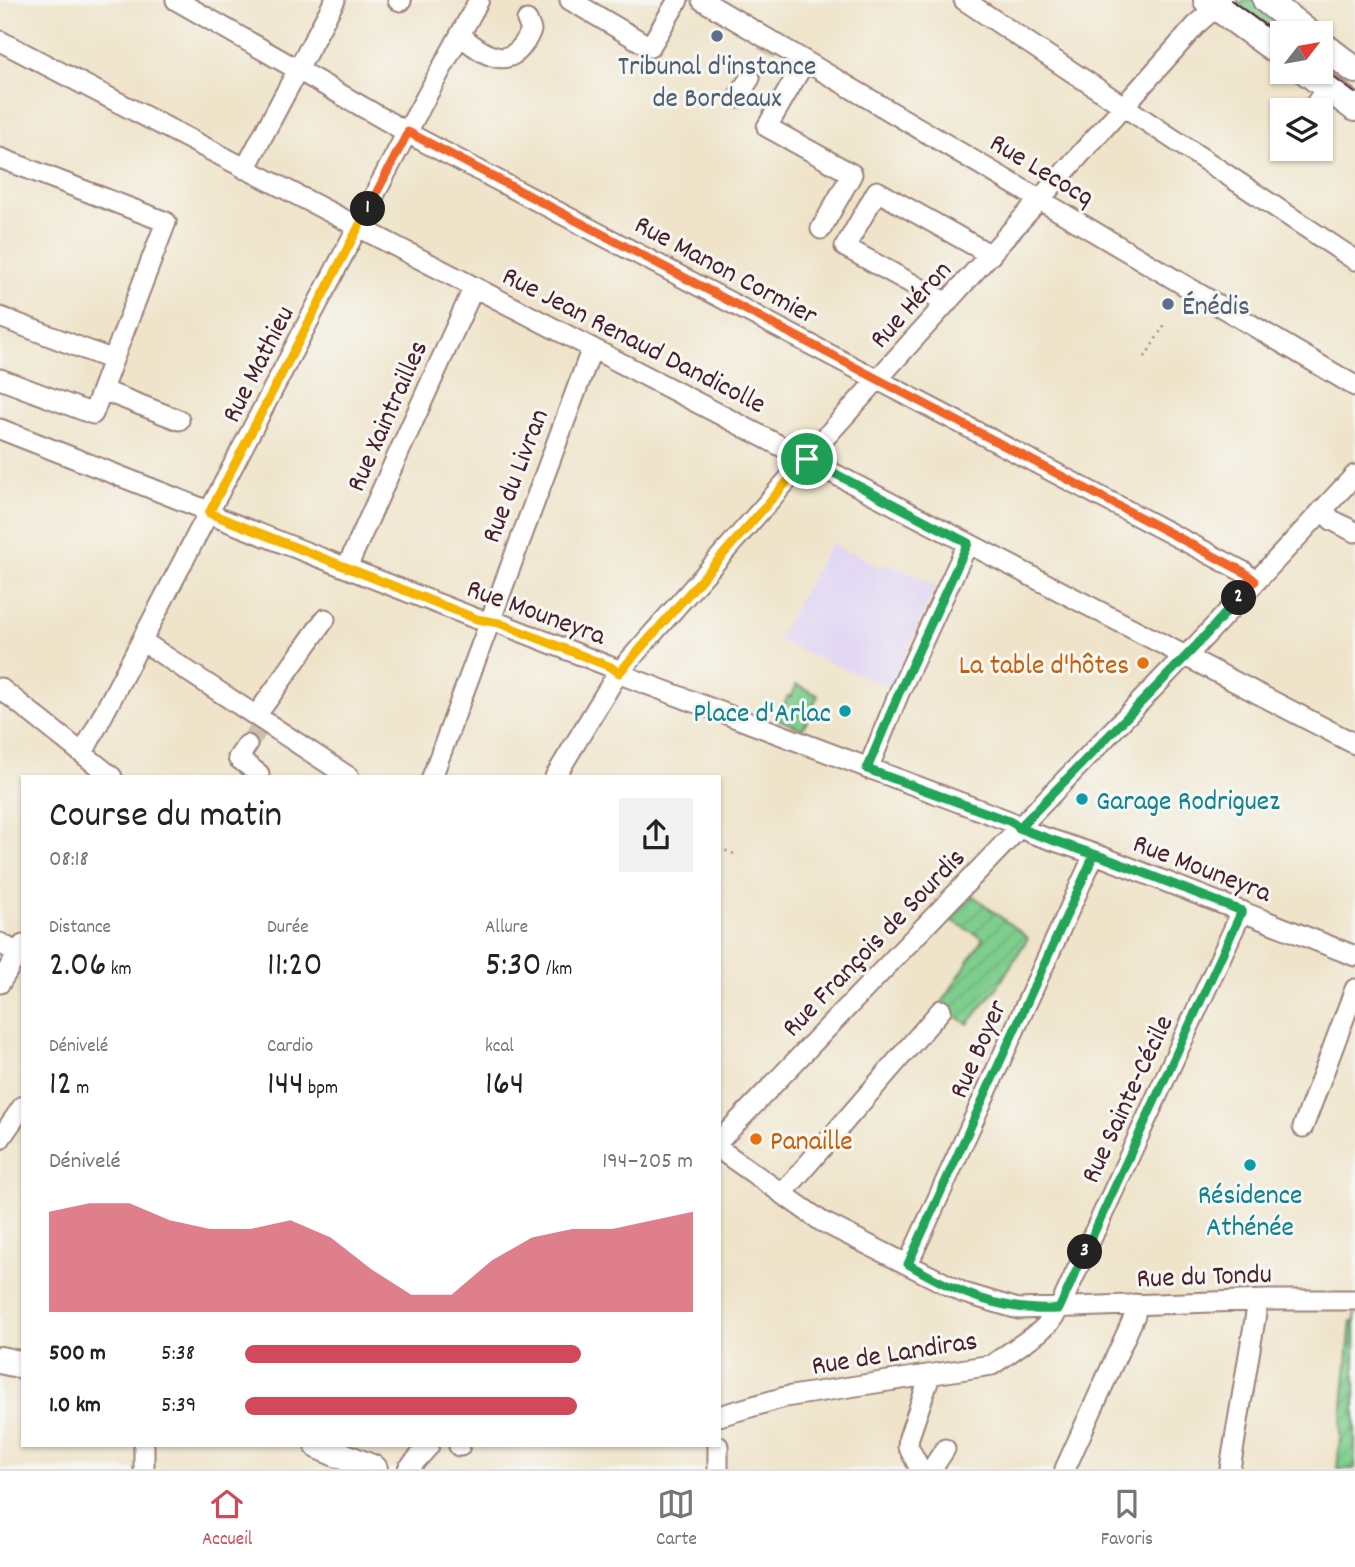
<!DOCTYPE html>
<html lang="fr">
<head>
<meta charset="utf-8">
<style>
	:root { --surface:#fff; --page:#f2f2f2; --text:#222; --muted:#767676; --line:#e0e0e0; --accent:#d1495b }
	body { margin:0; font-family:Dekko,sans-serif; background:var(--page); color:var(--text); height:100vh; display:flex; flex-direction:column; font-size:26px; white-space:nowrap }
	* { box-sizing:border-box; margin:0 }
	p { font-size:23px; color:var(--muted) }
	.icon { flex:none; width:38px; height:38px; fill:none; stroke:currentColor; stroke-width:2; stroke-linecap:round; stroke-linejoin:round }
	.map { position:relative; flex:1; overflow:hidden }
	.drawer { position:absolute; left:21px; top:775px; width:700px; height:672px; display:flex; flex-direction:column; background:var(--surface); border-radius:0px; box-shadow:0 2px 5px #0004 }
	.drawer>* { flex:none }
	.needle { width:46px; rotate:59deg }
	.controls { position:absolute; left:1270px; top:21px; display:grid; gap:14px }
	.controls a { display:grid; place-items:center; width:63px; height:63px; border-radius:0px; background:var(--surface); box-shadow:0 2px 5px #0004; font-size:35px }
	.pin { position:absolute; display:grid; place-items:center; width:60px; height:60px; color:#fff; margin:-30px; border:4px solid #fff; border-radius:50%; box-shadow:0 2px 7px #0007 }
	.km { position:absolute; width:35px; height:35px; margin:-18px; border-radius:50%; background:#222; color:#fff; font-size:19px; line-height:35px; text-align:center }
	.round { display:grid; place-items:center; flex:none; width:74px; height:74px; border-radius:0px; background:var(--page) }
	.summary { display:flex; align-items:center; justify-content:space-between; height:119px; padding:0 28px }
	h1 { font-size:38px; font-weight:600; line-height:52px }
	.figures { display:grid; grid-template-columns:repeat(3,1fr); gap:10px; height:119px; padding:7px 28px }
	.figures div { display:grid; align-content:center }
	.figures b { font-size:35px; font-weight:600 }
	.figures small { font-size:19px; font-weight:400 }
	.figures p { font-size:19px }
	.chart { height:196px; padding:14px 28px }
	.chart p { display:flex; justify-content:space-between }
	.chart svg { width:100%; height:126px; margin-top:7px; fill:var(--accent); opacity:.7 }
	ul { padding:0 28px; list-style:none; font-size:23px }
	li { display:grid; grid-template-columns:112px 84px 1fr; align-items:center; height:52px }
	li i { height:18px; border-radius:9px; background:var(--accent) }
	.tabs { display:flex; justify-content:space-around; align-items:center; height:98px; border-top:2px solid var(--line); background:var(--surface); font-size:19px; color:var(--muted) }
	.tabs a { display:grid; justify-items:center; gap:4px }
	.tabs .active { color:var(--accent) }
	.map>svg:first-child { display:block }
	.built { fill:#e0d4f4 }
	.green { fill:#7fce8e; stroke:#64765c; stroke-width:2 }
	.garden { fill:url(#garden-furrows); stroke:#64765c; stroke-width:2 }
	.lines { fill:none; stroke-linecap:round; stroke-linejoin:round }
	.minor-tunnel { stroke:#cebdaa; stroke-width:19; stroke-dasharray:19 10; stroke-linecap:butt }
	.minor-casing { stroke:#9c827a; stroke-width:23 }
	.major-casing { stroke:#9c827a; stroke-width:30 }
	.path { stroke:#9c827a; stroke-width:2.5; stroke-dasharray:2 5; stroke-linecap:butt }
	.minor { stroke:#fff; stroke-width:19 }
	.major { stroke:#fff; stroke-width:26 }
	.tram { stroke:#4a1f2b; stroke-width:2 }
	.split-1-casing { stroke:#fff; stroke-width:14 }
	.split-2-casing { stroke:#fff; stroke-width:14 }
	.split-3-casing { stroke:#fff; stroke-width:14 }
	.split-4-casing { stroke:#fff; stroke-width:14 }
	.split-1 { stroke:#f5b400; stroke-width:9 }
	.split-2 { stroke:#f0652b; stroke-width:9 }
	.split-3 { stroke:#22a559; stroke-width:9 }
	.split-4 { stroke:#22a559; stroke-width:9 }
	.service-dot { fill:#5c6f8a; stroke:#f6f6f2; stroke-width:2.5 }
	.food-dot { fill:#e8710a; stroke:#f6f6f2; stroke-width:2.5 }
	.culture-dot { fill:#0f9aa8; stroke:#f6f6f2; stroke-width:2.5 }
	.labels { text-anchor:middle; stroke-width:6; stroke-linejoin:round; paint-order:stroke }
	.service-label { font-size:28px; fill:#4e5e75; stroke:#f6f6f2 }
	.street-label { font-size:28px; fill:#4a1f2b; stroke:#f6f6f2 }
	.food-label { font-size:28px; fill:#c56008; stroke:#f6f6f2; text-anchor:end }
	.culture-label { font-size:28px; fill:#0d838f; stroke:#f6f6f2; text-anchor:end }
</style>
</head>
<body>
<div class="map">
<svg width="1355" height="1469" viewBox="0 0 1355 1469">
	<defs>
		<pattern id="garden-furrows" width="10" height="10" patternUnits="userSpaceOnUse" patternTransform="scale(1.75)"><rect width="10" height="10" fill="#7fce8e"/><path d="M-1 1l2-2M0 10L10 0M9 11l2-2" fill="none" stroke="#6fb07b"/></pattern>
	</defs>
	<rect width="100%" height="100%" fill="#f6f6f2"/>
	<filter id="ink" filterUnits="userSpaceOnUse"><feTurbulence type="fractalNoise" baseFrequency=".0143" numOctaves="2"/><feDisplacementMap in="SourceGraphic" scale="14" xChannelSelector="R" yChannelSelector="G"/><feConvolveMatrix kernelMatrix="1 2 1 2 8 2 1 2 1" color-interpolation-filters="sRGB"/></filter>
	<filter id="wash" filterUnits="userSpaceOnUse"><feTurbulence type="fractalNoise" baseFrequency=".00686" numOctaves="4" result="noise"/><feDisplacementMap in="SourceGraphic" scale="28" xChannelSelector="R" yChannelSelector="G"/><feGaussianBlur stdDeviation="1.57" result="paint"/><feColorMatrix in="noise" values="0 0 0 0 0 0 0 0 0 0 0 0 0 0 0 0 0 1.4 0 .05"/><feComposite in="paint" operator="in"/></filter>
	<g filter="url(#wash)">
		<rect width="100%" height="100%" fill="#efe4ca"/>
		<!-- built -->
		<path class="built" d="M831 543 850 554 852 551 881 569 886 563 936 585 890 688 777 640Z"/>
		<!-- green -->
		<path class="green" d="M1243 0H1253L1293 33H1283V44L1234 12Z
			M796 685 818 695 803 729 777 719 788 696 791 697Z"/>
		<!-- garden -->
		<path class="garden" d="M972 895 1028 938 997 988 968 1024 940 1006 983 938 949 919Z
			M1355 1312V1469H1337L1351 1321H1355Z"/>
	</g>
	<g filter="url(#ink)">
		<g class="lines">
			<!-- minor-tunnel -->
			<path class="minor-tunnel" d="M750 78 768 49
				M247 745 259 729"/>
			<defs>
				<path id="minor" d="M176 0 415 137 1244 572 1255 581
					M398 0 401 1
					M570 0 650 47 678 0
					M702 0 1355 386
					M964 0 1355 260
					M460 35C488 59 513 73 531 30L527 20
					M0 41 1355 744
					M805 61 767 127 852 174 821 229
					M737 98 750 78
					M1311 110 1328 87
					M0 158 166 222 113 360 0 317
					M245 169 335 0
					M947 303 845 247 877 191 991 255
					M0 379 93 414 113 360
					M102 390 179 420
					M0 429 201 508 219 518 477 619 499 623 611 667 628 677 1009 821 1031 833 1103 857 1355 956
					M1322 510 1332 520 1355 532
					M347 567 474 287
					M142 641 349 777
					M0 688 112 777
					M256 716 325 619
					M247 745 238 758 259 774
					M83 753 413 121 479 0
					M868 769 899 693 968 543
					M432 777 592 348
					M555 777 613 681 626 664 813 451 1131 98 1199 22 1224 0
					M0 943 23 956
					M0 983 23 945
					M1303 1127 1355 989
					M0 1139 23 1106
					M719 1141 1184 656 1195 647 1355 475
					M719 1149 821 1221 964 1293 1018 1309 1268 1300H1355
					M782 1194 941 1010
					M908 1264 1094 855
					M719 1416 785 1397 992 1365 1039 1332 1050 1322 1059 1309 1242 911
					M144 1446V1469
					M459 1446H460
					M718 1446V1469
					M408 1469 429 1446
					M920 1469 908 1446 909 1437 928 1382 926 1376
					M932 1469 945 1449
					M1065 1469 1135 1315V1304
					M1230 1469 1258 1301"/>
				<path id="major" d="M1207 0 1283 55
					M1266 0 1308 33
					M1321 44 1355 70
					M1307 72 1355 108
					M0 1360 23 1365
					M319 1446 374 1469"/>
			</defs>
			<!-- minor casing -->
			<use href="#minor" class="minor-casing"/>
			<!-- major casing -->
			<use href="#major" class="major-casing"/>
			<!-- path -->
			<path class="path" d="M1145 357 1166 322
				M719 848 734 854"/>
			<!-- minor -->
			<use href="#minor" class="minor"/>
			<!-- major -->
			<use href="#major" class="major"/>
			<!-- tram -->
			<path class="tram" d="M1231 0 1283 39
				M1321 68 1355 93"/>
		</g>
	</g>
	<g class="lines" filter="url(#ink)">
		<defs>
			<path id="split-1" d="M368 209 209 513 477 619 499 623 611 667 619 673 807 459"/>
			<path id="split-2" d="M368 209 408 132 1244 572 1255 581 1239 598"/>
			<path id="split-3" d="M1085 1252 1059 1309C1002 1312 957 1293 908 1264L1094 855 1019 828 1195 647 1239 598"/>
			<path id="split-4" d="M807 459 968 543 899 693 867 769 1009 821 1031 833 1103 857 1242 911 1085 1252"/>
		</defs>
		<!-- split-1 casing -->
		<use href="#split-1" class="split-1-casing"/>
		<!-- split-2 casing -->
		<use href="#split-2" class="split-2-casing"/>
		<!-- split-3 casing -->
		<use href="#split-3" class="split-3-casing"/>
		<!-- split-4 casing -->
		<use href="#split-4" class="split-4-casing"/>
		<!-- split-1 -->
		<use href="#split-1" class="split-1"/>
		<!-- split-2 -->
		<use href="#split-2" class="split-2"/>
		<!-- split-3 -->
		<use href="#split-3" class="split-3"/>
		<!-- split-4 -->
		<use href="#split-4" class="split-4"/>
	</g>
	<!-- markers -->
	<g class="service-dot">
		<circle cx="717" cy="36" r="7"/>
		<circle cx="1168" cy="304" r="7"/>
	</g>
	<g class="food-dot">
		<circle cx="1143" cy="663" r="7"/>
		<circle cx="756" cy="1139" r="7"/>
	</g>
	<g class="culture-dot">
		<circle cx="845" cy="711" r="7"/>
		<circle cx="1082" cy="799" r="7"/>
		<circle cx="1250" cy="1165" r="7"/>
	</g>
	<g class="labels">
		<!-- service labels -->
		<g class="service-label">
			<text x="717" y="74">Tribunal d'instance<tspan x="717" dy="32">de Bordeaux</tspan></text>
			<text x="1182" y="314" text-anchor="start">Énédis</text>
		</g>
		<!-- street labels -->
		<g class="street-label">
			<text transform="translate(1043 168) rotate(31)" y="10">Rue Lecocq</text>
			<text transform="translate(727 268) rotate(28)" y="10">Rue Manon Cormier</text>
			<text transform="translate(909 303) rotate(-48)" y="10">Rue Héron</text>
			<text transform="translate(635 338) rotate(27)" y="10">Rue Jean Renaud Dandicolle</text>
			<text transform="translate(256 363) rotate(-63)" y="10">Rue Mathieu</text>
			<text transform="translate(385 415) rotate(-66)" y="10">Rue Xaintrailles</text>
			<text transform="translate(513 475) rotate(-69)" y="10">Rue du Livran</text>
			<text transform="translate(537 610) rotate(20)" y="10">Rue Mouneyra</text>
			<text transform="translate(1203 866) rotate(21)" y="10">Rue Mouneyra</text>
			<text transform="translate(872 941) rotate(-46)" y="10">Rue François de Sourdis</text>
			<text transform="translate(976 1048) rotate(-66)" y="10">Rue Boyer</text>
			<text transform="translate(1125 1098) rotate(-65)" y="10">Rue Sainte-Cécile</text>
			<text transform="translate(1204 1274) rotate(-2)" y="10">Rue du Tondu</text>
			<text transform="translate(894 1351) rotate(-9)" y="10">Rue de Landiras</text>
		</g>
		<!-- food labels -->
		<g class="food-label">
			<text x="1129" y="673">La table d'hôtes</text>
			<text x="770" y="1149" text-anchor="start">Panaille</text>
		</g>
		<!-- culture labels -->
		<g class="culture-label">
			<text x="831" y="721">Place d'Arlac</text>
			<text x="1096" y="809" text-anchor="start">Garage Rodriguez</text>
			<text x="1250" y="1203" text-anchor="middle">Résidence<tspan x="1250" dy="32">Athénée</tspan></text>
		</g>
	</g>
</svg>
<div class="controls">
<a><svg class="needle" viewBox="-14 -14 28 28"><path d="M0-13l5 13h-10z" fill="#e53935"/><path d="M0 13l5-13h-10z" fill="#767676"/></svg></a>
<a><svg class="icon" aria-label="layers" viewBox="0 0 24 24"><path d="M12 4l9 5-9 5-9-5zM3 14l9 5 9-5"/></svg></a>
</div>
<div class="pin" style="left:807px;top:459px;background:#1e9e55"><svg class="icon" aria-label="arrive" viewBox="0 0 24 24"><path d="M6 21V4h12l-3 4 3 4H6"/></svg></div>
<b class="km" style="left:368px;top:209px">1</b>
<b class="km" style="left:1239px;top:598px">2</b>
<b class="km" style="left:1085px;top:1252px">3</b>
<section class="drawer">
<div class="summary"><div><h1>Course du matin</h1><p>08:18</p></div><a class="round"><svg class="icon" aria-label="share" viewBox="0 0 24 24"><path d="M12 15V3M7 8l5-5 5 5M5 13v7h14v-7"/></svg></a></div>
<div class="figures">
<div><p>Distance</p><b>2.06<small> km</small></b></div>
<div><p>Durée</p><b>11:20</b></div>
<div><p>Allure</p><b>5:30<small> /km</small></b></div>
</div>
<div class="figures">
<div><p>Dénivelé</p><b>12<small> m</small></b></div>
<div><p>Cardio</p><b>144<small> bpm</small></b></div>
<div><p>kcal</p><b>164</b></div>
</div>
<div class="chart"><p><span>Dénivelé</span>194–205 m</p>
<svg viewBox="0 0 160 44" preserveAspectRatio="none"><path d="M0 44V9L10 6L20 6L30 12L40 15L50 15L60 12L70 18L80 29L90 38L100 38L110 26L120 18L130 15L140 15L150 12L160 9V44z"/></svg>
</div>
<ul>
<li><b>500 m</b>5:38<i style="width:75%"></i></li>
<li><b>1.0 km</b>5:39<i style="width:74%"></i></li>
</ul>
</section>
</div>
<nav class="tabs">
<a class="active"><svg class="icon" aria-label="home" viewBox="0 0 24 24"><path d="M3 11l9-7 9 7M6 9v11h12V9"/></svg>Accueil</a>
<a><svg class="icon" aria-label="map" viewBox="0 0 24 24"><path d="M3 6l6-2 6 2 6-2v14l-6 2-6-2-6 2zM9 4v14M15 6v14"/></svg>Carte</a>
<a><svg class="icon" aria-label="saved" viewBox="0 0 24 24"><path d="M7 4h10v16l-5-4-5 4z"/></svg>Favoris</a>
</nav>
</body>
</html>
